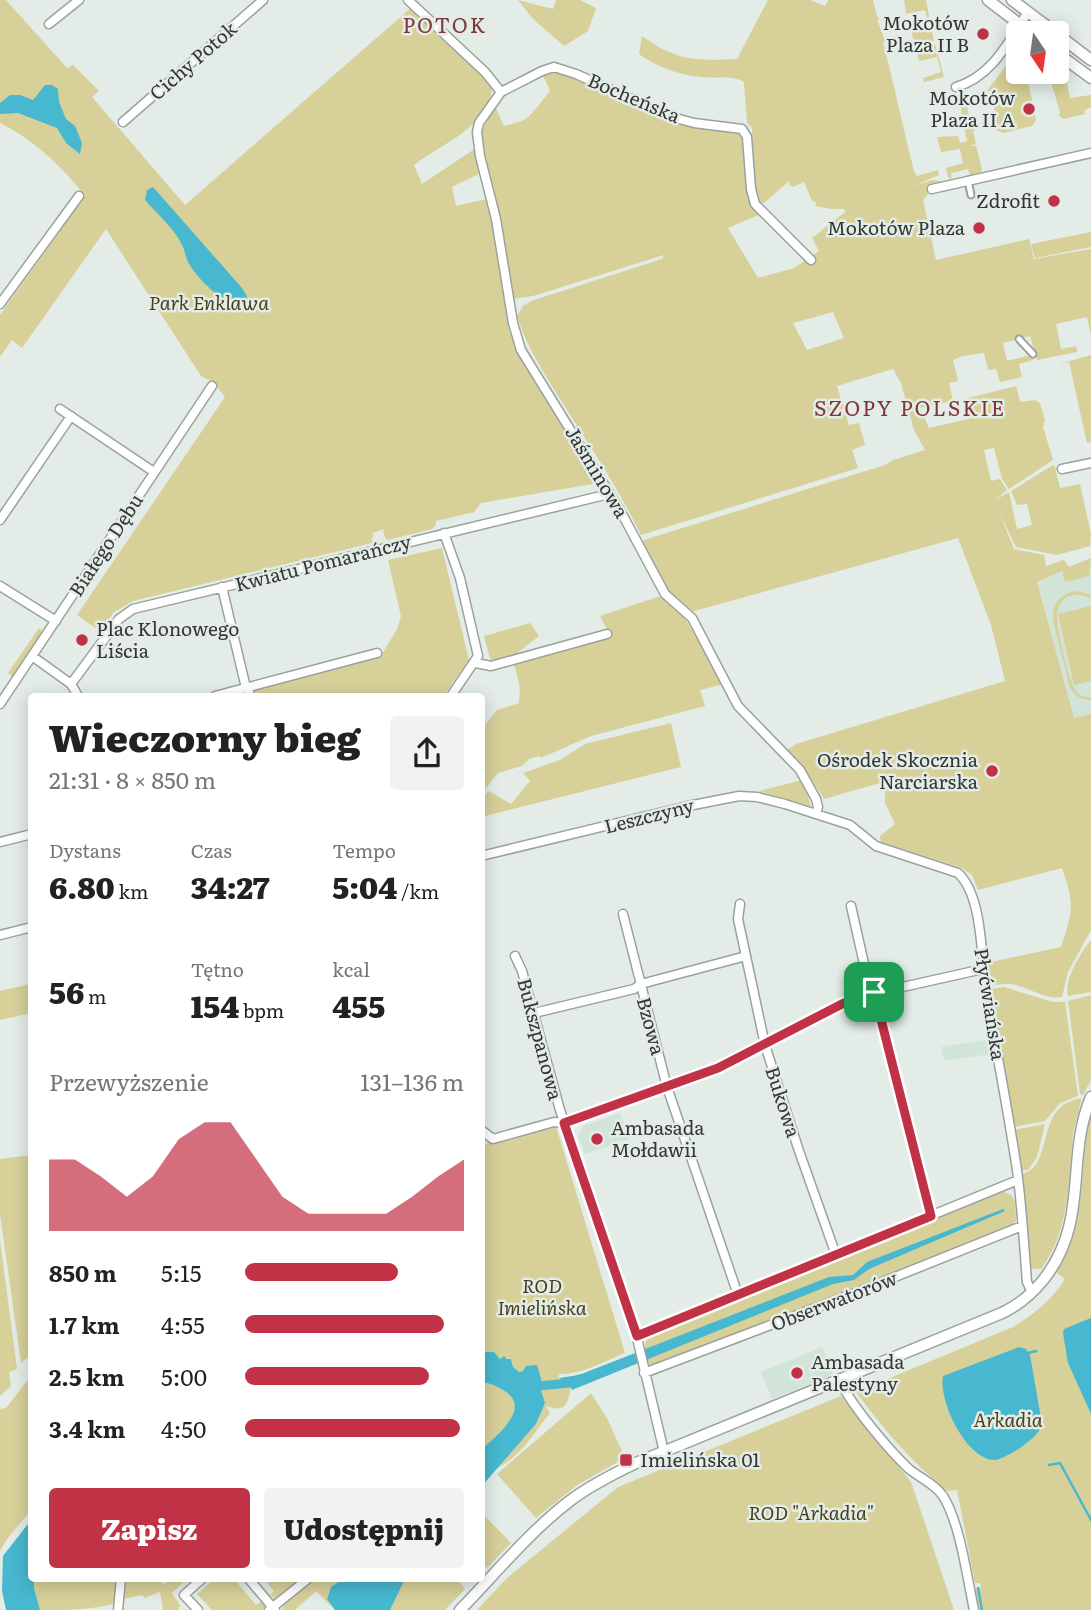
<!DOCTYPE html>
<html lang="pl">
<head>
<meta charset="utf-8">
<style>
	:root { --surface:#fff; --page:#f2f2f2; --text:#222; --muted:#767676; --accent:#c23246 }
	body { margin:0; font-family:Literata,serif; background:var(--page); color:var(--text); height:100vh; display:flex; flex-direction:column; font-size:26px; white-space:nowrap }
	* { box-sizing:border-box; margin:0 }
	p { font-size:23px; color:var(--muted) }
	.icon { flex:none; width:38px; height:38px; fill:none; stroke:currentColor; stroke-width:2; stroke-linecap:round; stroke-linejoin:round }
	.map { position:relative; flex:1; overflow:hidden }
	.panel { position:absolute; left:28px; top:693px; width:457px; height:889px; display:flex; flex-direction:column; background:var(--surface); border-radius:7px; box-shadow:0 4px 18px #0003 }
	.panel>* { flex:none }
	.needle { width:46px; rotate:167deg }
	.buttons { position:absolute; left:1006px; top:21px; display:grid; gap:14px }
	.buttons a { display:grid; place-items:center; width:63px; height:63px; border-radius:7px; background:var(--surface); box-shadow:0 4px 18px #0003; font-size:35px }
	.pin { position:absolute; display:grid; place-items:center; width:60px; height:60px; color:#fff; margin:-30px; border-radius:14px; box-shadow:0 4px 10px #0006 }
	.round { display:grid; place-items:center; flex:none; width:74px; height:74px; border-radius:7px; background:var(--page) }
	.head { display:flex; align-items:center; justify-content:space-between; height:119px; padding:0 21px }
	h1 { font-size:38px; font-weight:800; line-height:52px }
	.figures { display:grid; grid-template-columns:repeat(3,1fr); gap:10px; height:119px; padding:7px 21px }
	.figures div { display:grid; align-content:center }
	.figures b { font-size:30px; font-weight:800 }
	.figures small { font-size:19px; font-weight:400 }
	.figures p { font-size:19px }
	.chart { height:196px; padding:14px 21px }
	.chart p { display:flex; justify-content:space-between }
	.chart svg { width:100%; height:126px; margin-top:7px; fill:var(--accent); opacity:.7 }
	.action { display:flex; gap:14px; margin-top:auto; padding:14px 21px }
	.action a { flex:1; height:80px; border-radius:7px; background:var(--accent); color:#fff; font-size:28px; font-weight:800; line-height:80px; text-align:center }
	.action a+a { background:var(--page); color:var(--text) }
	ul { padding:0 21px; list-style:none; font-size:23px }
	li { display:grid; grid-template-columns:112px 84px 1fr; align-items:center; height:52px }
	li i { height:18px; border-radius:9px; background:var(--accent) }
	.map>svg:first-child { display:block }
	.built { fill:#d2e3d8 }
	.green { fill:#d7d099; fill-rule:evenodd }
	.water { fill:#47b8cf }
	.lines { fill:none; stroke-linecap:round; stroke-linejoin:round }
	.stream { stroke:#47b8cf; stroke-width:2.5 }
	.canal { stroke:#47b8cf; stroke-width:9 }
	.pedestrian-casing { stroke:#9aa29d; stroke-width:9 }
	.minor-casing { stroke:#9aa29d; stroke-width:11 }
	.tertiary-casing { stroke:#9aa29d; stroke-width:13 }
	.pedestrian { stroke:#fff; stroke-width:5 }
	.minor { stroke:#fff; stroke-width:8 }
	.tertiary { stroke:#fff; stroke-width:10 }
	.route-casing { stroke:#fff; stroke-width:14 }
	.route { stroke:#c23246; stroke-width:9 }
	.poi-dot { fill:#c23246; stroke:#e3ece6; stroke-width:2.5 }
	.labels { text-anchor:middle; stroke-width:5; stroke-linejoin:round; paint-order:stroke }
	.poi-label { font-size:19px; fill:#343735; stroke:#e3ece6; text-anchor:end }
	.street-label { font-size:19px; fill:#343735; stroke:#e3ece6 }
	.park-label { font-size:19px; font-style:italic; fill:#46411d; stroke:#e3ece6 }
	.neighbourhood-label { font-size:21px; letter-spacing:2px; fill:#7f373b; stroke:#e3ece6 }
</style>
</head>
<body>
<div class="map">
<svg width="1091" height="1610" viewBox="0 0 1091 1610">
	<rect width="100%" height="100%" fill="#e3ece6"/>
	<!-- built -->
	<path class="built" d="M1091 558V714L1074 718 1037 582Z
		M987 1040 990 1054 944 1061 941 1047Z
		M620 1113 629 1139 585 1154 578 1136 583 1126Z
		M822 1347 833 1374 772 1399 761 1372Z"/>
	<!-- green -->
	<path class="green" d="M0 0H6L67 68 73 65 99 91 92 97 185 205 412 7 477 69 492 88C488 128 442 143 414 165L422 184 476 148 481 173 452 187 456 206 487 199 500 258 509 330 518 352 598 483 481 503 474 512 436 521V525L432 529 388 540 385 538 383 529 373 533 372 543 133 601 113 613 101 632 77 615 225 397 213 382 201 376 106 229 22 348 12 340 0 357V315L85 196C62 166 34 140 0 123Z
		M518 0 553 9 556 0H580L596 8 588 31 564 46 532 18Z
		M768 0H810L825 6 828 0H873L877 17H879L878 22 885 41 883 42C894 84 903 128 914 171L917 176 938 170 939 175 913 186 933 180 941 181 927 186 928 194 923 200 936 260 1029 239 1034 259 1091 249V335L1087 317 1056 324 1061 349 1076 346 1077 352 1037 360 1030 336 1003 343 1007 361 1032 355 1033 360 1019 364 1022 377 1000 382 996 369 988 370 984 353 962 356 953 360 958 381 949 383 953 401 920 408 929 428 972 418 968 398 1016 386 1020 402 1035 400 1040 403 1045 421 1043 427 1053 460 1009 489 1002 479 994 448 984 450 991 481 1000 479 1007 490 995 500 1009 492 1017 529 1032 525 1027 504 1017 505 1011 491 1053 465 1055 467 1060 488 1080 484 1091 534 1090 546 1057 555 1016 547 999 512 1014 549 1044 555 1046 566 1064 560 1069 567 1091 558 1089 576 1065 582 1062 571 1037 582 1074 718 1091 714V930L1068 972 1062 997C1048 1000 1033 990 1019 986 1009 983 1000 984 990 986L986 963 1061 947C1073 910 1075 906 1062 868L978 890 972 875 962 868 881 842 880 836 895 824 885 803V784L880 783 824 799 801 763 787 750 796 744 1005 681 991 625 958 538 691 612 670 595 659 579 641 544 644 540 885 465 893 460 925 450 914 430 901 383 893 369 837 386 849 425 859 423 865 445 852 450 858 468 641 535C620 491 593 451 567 410 549 381 527 349 517 316L523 306 531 301 662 259 664 255 533 296 513 299 480 134 495 106 504 126C511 124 521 122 527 118 533 113 546 97 550 90L542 74 551 70 570 73 658 114 742 135 745 138 749 194 753 209 757 208 761 214 728 228 758 278 794 268 819 251 812 238 845 212 844 209H831L815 206 816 202 812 201 804 182 793 187 789 184 790 180 764 203H758L754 195 752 128 747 123 744 82C731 75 716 79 701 77 679 75 657 67 639 54L642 36C676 61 697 61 737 59ZM833 312 844 338 807 350 793 323Z
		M904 0H926L934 41 914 42 911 30 929 25 925 10 906 14Z
		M923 43 928 50 931 49 930 46 935 44 944 77 924 82 923 78 941 72 937 57 919 61 915 45Z
		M1057 65 1065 75 1070 98 1091 95V107L1084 111 1085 114 1063 119 1059 116 1060 112 1048 72 1059 71Z
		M1005 67 1016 74 1018 72 1028 82 1036 120 1032 126 1003 133 997 130 995 116 992 113 995 112 990 91H987Z
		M965 97 970 121 973 120 975 130 973 131 976 144 971 146H976L982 170 980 173 970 176 968 169 951 173 952 180 948 177 946 168 963 163 960 149 941 152 937 137 958 136 960 143 967 141 959 99Z
		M1091 232V247L1035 258 1031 244Z
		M1091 355V442L1087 443 1069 362 1059 364Z
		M442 548 469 660 443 696H255L253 691 381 656 397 629 401 616 388 560Z
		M1078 591 1090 595 1091 599C1078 591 1060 594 1057 612 1055 623 1069 683 1076 691 1080 696 1085 697 1091 698V701L1078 697 1070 688 1053 620C1052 603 1061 593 1078 591Z
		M661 596 684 617 724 684 700 690 705 706 591 736 541 758 540 756 529 759 522 766 498 773 481 794V730L497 710 519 703 520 688 514 663 610 635 600 616Z
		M1091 606V681L1074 685 1058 614Z
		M530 623 539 636 513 656 491 662 484 636Z
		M39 628 44 632 13 677 8 673Z
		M671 723 681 767 481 817V799L489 791 511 804 530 781 523 773 560 760 585 744Z
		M802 780 811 806 759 791Z
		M1091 940V992L1068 996C1064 979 1080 954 1091 940Z
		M31 984V1013L0 1020V991Z
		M1004 987 1053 1002H1065L1078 1096 1060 1103 1045 1121 1014 1127 991 989Z
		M1091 995V1080L1083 1095 1080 1094 1068 1001Z
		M1081 1098C1081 1107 1075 1122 1073 1134 1068 1180 1071 1229 1041 1269H1032L1030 1267 1021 1174C1049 1170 1040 1124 1061 1107 1066 1102 1074 1100 1081 1098Z
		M1091 1114V1610H977L975 1589 981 1587 980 1583H975L957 1490 947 1491C909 1459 886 1432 856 1392L1013 1327C1033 1315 1053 1299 1065 1279L1056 1272C1089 1225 1078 1166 1091 1114Z
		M555 1123 625 1353C605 1361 580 1375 559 1374V1378L569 1382 571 1387C568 1404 566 1413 546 1406L550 1413C534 1432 522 1456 497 1468L536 1424 545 1403 540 1387 548 1384 542 1382 535 1366H526L523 1371 518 1372 513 1367 511 1359 503 1357 500 1359 494 1352H481V1145Z
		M1045 1124 1037 1157 1028 1170H1021L1014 1130Z
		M31 1155V1355L21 1363 0 1214V1159Z
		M1003 1192 1011 1195 1015 1202 1016 1221 1009 1227 655 1365 649 1364C644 1359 644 1345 647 1338Z
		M0 1240 17 1369 9 1372 11 1386 0 1396Z
		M31 1376V1510L7 1539 0 1551V1409L6 1408Z
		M481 1381C539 1398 511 1423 481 1450Z
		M591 1393 608 1420 625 1458 577 1485 536 1518 497 1474Z
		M841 1396 911 1482 954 1610H477L507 1578 618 1487Z
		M481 1512 511 1543 487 1568 481 1562Z
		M34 1579H117L115 1601 113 1604C90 1610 64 1610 40 1610L34 1588Z
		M125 1579H158L166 1586 165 1584 171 1579H187L172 1593 181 1607H178L179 1610H163L160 1592 144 1598 143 1595 122 1599Z
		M214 1579H234L256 1605 262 1601 265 1605 263 1610H212L197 1594Z
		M264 1579H302L276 1599 270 1595 274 1591Z
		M314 1579H343L331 1587 327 1599 335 1610 316 1591 295 1610H282L283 1603Z
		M405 1579H457L465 1589 445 1610H390Z"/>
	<!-- water -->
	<path class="water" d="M45 85H52L58 89 59 102 66 119 75 126 82 143 80 154 66 143 57 128 18 113 0 114V103L10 95H20L33 100Z
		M153 187 242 288 247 296 246 302C226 309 199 280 189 264 185 257 185 249 181 243 173 227 156 213 145 200L147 190Z
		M1003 1209 1005 1211 869 1269 854 1280 833 1284 572 1390 569 1383 559 1378 579 1375 829 1277 853 1275 867 1262Z
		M1091 1318V1414L1068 1363 1063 1333 1064 1329Z
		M1019 1347 1026 1349 1030 1355 1042 1424C1039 1435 1029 1441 1020 1448 1014 1452 1002 1459 995 1460 966 1460 938 1400 943 1376Z
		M481 1352H494L500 1359 504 1356 507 1359H511L513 1367 519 1372 523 1371 526 1366 537 1365 542 1382 548 1384 540 1387 545 1403 536 1424 481 1487V1450C511 1423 539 1398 481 1381Z
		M31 1520 32 1578 34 1579V1588L40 1610H6L2 1591 3 1556Z
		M343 1579V1578L405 1579 390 1610H335L327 1599 331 1587Z"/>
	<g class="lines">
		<!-- stream -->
		<path class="stream" d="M1028 1353 1036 1351
			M1049 1465 1060 1463 1091 1520
			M978 1588 982 1610"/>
		<!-- canal -->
		<path class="canal" d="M538 1386 570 1383 579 1379"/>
		<defs>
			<path id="pedestrian" d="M968 180 971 195
				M1019 339 1033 354"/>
			<path id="minor" d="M408 0 485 72 501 92
				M49 24 79 0
				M956 87C992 77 1009 41 1028 12
				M123 122 263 0
				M932 189 1091 153
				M811 260 755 204 751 189 747 137 742 129 694 123 672 117 576 74 554 67 542 71 501 92 479 123 477 132 480 156 496 219 513 323 521 350 621 512 665 594 692 618 738 706 800 770 816 799 818 807 816 814
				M0 304 79 196
				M60 409 154 472
				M1062 469 1091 463
				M0 520 71 416
				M444 533 460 578 478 656 451 696
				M0 586 56 621
				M222 587 246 688 249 692
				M32 656 71 684 78 696
				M476 663 491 666 607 634
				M71 684 119 619 133 609 609 494
				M215 696 377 653
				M0 704 212 386
				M0 842 32 834
				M481 856 688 806 739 796 757 797 785 804 850 825 876 846 958 873C983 896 981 958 986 990 996 1050 1008 1110 1017 1170 1022 1207 1024 1245 1027 1282L1032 1292
				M740 904 738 919 765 1045 799 1151 836 1255
				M851 906 869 986 874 992 931 1216
				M623 914 667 1087 738 1295
				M0 935 32 927
				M515 956 522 971 560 1110 633 1321 664 1452
				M534 1013 634 989 641 984 746 956
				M481 1130 493 1139 554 1122 564 1123 718 1068 858 997 983 969
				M637 1336 1018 1180
				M644 1373 855 1293 1022 1226
				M839 1380C853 1407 887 1448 909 1469 920 1478 935 1484 943 1496 960 1523 967 1577 974 1610
				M248 1578 275 1610
				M118 1610 121 1578
				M198 1610 184 1595 203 1578
				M269 1610 309 1578"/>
			<path id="tertiary" d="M988 0 1031 33
				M1012 0 1056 33
				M1057 34 1091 60
				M1057 53 1091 78
				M460 1610C496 1573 530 1531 571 1500 591 1485 613 1474 636 1463L1002 1313C1019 1305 1032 1294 1044 1279 1090 1220 1065 1159 1091 1097"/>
		</defs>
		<!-- pedestrian casing -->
		<use href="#pedestrian" class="pedestrian-casing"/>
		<!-- minor casing -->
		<use href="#minor" class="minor-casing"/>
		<!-- tertiary casing -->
		<use href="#tertiary" class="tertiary-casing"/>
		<!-- pedestrian -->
		<use href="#pedestrian" class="pedestrian"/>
		<!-- minor -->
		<use href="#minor" class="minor"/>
		<!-- tertiary -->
		<use href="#tertiary" class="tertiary"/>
	</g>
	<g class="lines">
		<defs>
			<path id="route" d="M874 992 931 1216 637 1336 564 1123 718 1068 842 1004Z"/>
		</defs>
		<!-- route casing -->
		<use href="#route" class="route-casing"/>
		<!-- route -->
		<use href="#route" class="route"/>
	</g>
	<!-- markers -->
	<g class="poi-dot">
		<circle cx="983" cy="34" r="7"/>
		<circle cx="1029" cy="109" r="7"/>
		<circle cx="1054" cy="201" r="7"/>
		<circle cx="979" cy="228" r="7"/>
		<circle cx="82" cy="640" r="7"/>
		<circle cx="992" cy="771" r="7"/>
		<circle cx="597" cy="1139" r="7"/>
		<circle cx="797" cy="1373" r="7"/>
		<rect x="619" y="1453" width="14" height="14" rx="3.5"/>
	</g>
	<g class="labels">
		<!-- poi labels -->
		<g class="poi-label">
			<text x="969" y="30">Mokotów<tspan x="969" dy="22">Plaza II B</tspan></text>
			<text x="1015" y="105">Mokotów<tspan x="1015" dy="22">Plaza II A</tspan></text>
			<text x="1040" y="208">Zdrofit</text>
			<text x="965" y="235">Mokotów Plaza</text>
			<text x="96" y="636" text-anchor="start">Plac Klonowego<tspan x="96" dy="22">Liścia</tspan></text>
			<text x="978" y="767">Ośrodek Skocznia<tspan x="978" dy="22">Narciarska</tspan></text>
			<text x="611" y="1135" text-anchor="start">Ambasada<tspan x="611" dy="22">Mołdawii</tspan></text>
			<text x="811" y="1369" text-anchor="start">Ambasada<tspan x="811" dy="22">Palestyny</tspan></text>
			<text x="640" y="1467" text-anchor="start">Imielińska 01</text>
		</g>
		<!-- street labels -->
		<g class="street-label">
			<text transform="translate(193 61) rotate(-41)" y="7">Cichy Potok</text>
			<text transform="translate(634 98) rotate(23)" y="7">Bocheńska</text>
			<text transform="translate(597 472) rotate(59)" y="7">Jaśminowa</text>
			<text transform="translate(106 545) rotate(-57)" y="7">Białego Dębu</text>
			<text transform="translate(323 563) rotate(-14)" y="7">Kwiatu Pomarańczy</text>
			<text transform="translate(649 816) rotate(-14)" y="7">Leszczyny</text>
			<text transform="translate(990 1004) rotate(81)" y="7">Płyćwiańska</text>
			<text transform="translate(651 1026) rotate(75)" y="7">Bzowa</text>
			<text transform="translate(540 1039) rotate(75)" y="7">Bukszpanowa</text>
			<text transform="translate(783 1102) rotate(72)" y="7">Bukowa</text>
			<text transform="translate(834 1301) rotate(-21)" y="7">Obserwatorów</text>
		</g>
		<!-- park labels -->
		<g class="park-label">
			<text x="209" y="310">Park Enklawa</text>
			<text x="542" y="1293">ROD<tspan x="542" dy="22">Imielińska</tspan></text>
			<text x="1008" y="1427">Arkadia</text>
			<text x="811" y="1520">ROD "Arkadia"</text>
		</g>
		<!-- neighbourhood labels -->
		<g class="neighbourhood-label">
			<text x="445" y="33">POTOK</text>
			<text x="910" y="416">SZOPY POLSKIE</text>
		</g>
	</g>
</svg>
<div class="buttons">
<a><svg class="needle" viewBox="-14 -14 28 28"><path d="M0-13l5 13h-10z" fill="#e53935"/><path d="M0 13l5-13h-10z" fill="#767676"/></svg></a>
</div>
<div class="pin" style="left:874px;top:992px;background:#1e9e55"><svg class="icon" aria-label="arrive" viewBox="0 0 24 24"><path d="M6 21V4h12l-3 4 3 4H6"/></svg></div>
<section class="panel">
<div class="head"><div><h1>Wieczorny bieg</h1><p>21:31 · 8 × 850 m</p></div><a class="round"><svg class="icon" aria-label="share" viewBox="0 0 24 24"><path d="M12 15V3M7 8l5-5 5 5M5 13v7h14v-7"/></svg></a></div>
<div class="figures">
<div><p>Dystans</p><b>6.80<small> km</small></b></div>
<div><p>Czas</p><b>34:27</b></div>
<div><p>Tempo</p><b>5:04<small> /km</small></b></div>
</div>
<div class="figures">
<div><b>56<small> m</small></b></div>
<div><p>Tętno</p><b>154<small> bpm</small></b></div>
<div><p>kcal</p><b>455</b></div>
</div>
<div class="chart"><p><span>Przewyższenie</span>131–136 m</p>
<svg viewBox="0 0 160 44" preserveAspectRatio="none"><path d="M0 44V19L10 19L20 25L30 32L40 25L50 12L60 6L70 6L80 19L90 32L100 38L110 38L120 38L130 38L140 32L150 25L160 19V44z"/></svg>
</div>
<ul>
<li><b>850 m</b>5:15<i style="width:70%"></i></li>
<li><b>1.7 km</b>4:55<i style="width:91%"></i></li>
<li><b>2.5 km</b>5:00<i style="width:84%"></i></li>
<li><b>3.4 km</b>4:50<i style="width:98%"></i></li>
</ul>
<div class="action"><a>Zapisz</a><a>Udostępnij</a></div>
</section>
</div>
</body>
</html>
